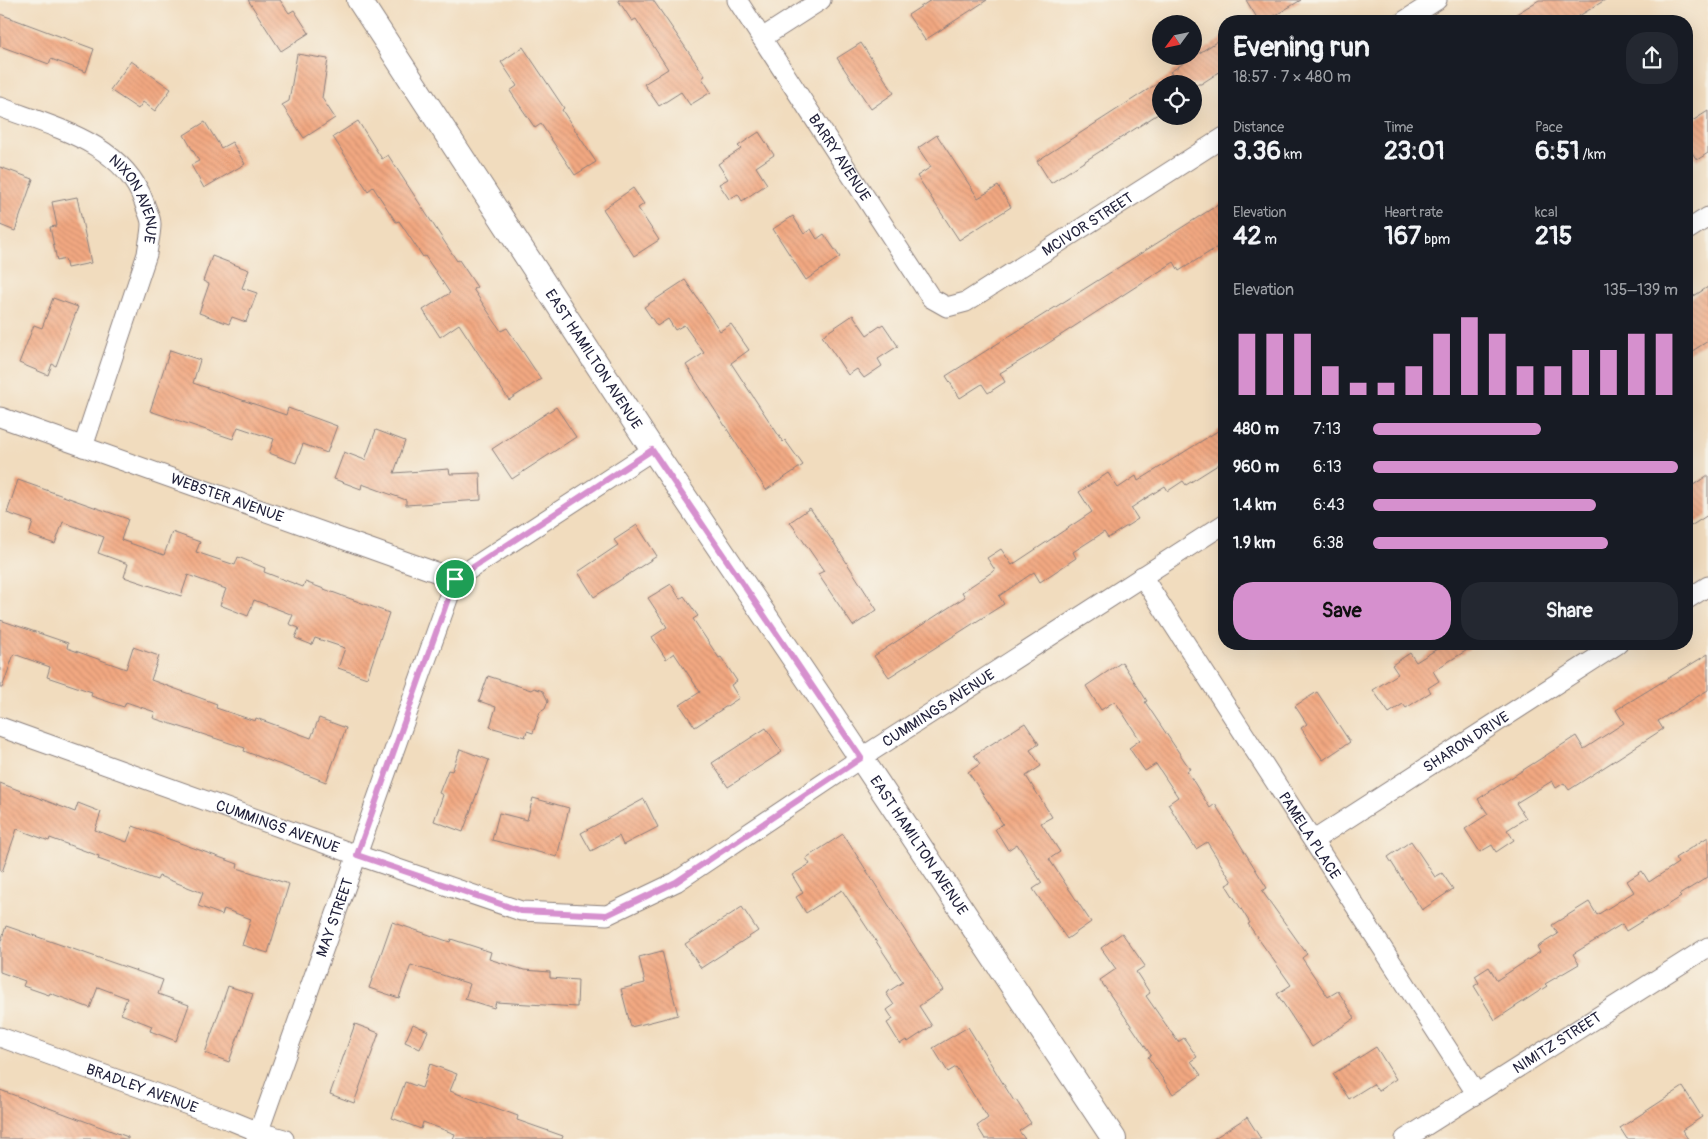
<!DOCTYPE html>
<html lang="en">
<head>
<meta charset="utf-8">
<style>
	:root { --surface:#171b24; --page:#242831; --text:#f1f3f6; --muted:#9ea1a6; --accent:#d690ce }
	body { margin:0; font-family:Pangolin,sans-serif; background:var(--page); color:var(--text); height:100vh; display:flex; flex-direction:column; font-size:19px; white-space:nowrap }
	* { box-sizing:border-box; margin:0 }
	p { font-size:16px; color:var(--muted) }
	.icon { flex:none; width:28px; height:28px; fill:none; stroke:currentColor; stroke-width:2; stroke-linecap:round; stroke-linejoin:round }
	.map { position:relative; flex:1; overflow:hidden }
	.drawer { position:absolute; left:1218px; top:15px; width:475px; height:635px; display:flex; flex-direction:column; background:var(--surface); border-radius:20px; box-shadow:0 5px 20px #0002 }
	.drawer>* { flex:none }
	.needle { width:32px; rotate:237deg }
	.fabs { position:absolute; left:1152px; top:15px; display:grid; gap:10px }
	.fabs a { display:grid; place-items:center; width:50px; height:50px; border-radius:50%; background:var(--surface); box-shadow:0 5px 20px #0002; font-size:25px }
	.pin { position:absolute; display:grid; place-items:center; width:42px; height:42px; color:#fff; margin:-21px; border:2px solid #fff; border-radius:50%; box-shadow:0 1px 5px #0007 }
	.round { display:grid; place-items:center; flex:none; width:52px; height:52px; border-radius:20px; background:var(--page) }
	.head { display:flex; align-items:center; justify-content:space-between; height:85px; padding:0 15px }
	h1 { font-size:28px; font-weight:700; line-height:38px }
	.stats { display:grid; grid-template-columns:repeat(3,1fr); gap:8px; height:85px; padding:5px 15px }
	.stats div { display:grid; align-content:center }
	.stats b { font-size:25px; font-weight:700 }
	.stats small { font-size:14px; font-weight:400 }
	.stats p { font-size:14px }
	.chart { height:140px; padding:10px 15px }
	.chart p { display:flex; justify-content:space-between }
	.chart svg { width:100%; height:90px; margin-top:5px; stroke:var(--accent); stroke-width:6 }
	.button { display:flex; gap:10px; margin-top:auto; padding:10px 15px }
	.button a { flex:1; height:58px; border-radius:20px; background:var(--accent); color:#111; font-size:20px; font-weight:700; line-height:58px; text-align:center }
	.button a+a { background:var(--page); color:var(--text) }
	ul { padding:0 15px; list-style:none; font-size:16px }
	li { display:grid; grid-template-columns:80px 60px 1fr; align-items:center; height:38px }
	li i { height:12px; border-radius:6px; background:var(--accent) }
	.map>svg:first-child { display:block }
	.building { fill:url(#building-back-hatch) }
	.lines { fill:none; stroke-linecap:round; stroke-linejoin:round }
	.minor-casing { stroke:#8a7f7c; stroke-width:21 }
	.tertiary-casing { stroke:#8a7f7c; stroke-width:26 }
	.minor { stroke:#fff; stroke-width:19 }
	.tertiary { stroke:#fff; stroke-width:24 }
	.route-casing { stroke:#fff; stroke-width:10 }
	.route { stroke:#d690ce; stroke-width:6 }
	.labels { text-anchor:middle; stroke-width:4.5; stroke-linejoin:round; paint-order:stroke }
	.street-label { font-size:15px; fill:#22223b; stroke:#f7f3e8 }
</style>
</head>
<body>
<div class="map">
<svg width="1708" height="1139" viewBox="0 0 1708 1139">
	<defs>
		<pattern id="building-back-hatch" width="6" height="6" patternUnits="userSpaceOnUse" patternTransform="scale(1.25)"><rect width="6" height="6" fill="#f2a881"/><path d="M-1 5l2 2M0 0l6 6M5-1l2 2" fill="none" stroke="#cf9070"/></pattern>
	</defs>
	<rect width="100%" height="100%" fill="#f7f3e8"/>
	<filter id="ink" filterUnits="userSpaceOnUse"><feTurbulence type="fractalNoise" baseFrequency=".02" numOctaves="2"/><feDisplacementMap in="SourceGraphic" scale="10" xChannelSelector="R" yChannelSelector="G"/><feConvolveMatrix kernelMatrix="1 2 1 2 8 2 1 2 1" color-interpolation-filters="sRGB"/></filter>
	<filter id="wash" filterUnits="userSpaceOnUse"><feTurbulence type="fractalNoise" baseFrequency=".0096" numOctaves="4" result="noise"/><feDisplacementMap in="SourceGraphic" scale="20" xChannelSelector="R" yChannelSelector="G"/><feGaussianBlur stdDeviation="1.12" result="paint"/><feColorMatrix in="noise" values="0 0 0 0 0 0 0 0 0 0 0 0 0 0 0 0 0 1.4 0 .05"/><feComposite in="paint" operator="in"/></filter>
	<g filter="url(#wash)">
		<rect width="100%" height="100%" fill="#f1dcbe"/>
		<g id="blocks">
			<!-- building -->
			<path class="building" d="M248 0H280L289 13 294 10 309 33 281 51Z
				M618 0H653L705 76 702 78 711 92 690 105 681 92 659 106 644 84 668 69 636 19 632 21Z
				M931 0H987L925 40 908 15Z
				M1246 0H1301L1266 21H1259Z
				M1539 0H1605L1571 21H1505Z
				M0 14 94 49 86 72 51 59 49 64 0 46Z
				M1224 37V69L1201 84H1161V112L1051 183 1037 161 1172 74 1170 72Z
				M861 43 894 93 871 109 837 58Z
				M523 47 564 108 562 110 596 162 575 175 541 124 535 128 510 91 517 86 501 62Z
				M297 54 328 59 322 98 335 118 304 138 282 105 289 101Z
				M131 61 171 89 155 111 143 102 138 109 110 90Z
				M1708 111V153L1697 160 1686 144V125Z
				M358 121 382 159 388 155 457 261 459 260 477 287 473 289 501 331 507 328 541 379 509 400 459 324 440 337 423 310 450 293 425 256 423 257 399 221 396 222 373 187 368 191 333 137Z
				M205 122 221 148 232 142 245 164 204 188 191 165 199 161 184 135Z
				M759 132 774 155 756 167 767 184 742 201 738 194 729 199 719 184 728 179 718 164 741 149 738 146Z
				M937 135 978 198 998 186 1011 207 959 240 917 176 931 167 918 148Z
				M0 167 33 179 15 231 0 225Z
				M633 188 644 204 638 208 659 240 634 256 603 209Z
				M77 197 91 263 67 268 65 259 57 261 50 227 57 226 52 202Z
				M1224 201V243L1179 271 1174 262 1030 355 1000 373 1005 382 988 393 982 384 960 398 946 376Z
				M793 216 804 234 811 229 817 239 824 234 840 257 806 280 773 229Z
				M212 256 249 270 242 288 257 293 246 322 232 317 229 324 199 313 209 284 203 281Z
				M685 280 720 331 731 324 749 350 731 363 783 442 785 440 803 465 766 490 686 365 704 353 684 325 675 330 668 319 657 326 644 307Z
				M1708 287V341L1686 355V301Z
				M53 298 78 307 56 366 52 364 48 375 19 363 34 325 42 328Z
				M853 315 867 335 883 324 898 346 878 359 882 366 864 378 857 369 848 375 822 336Z
				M170 350 200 360 193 383 286 415 288 408 337 426 327 453 303 444 296 463 269 453 274 439 238 427 233 439 150 411Z
				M556 407 576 437 512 479 492 449Z
				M1224 427V461L1186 485 1183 481 1168 491 1165 486 1131 508 1138 519 1108 538 1104 532 1073 552 1076 558 1040 582 1034 572 999 596 1004 604 889 677 874 656 965 597 962 592 995 570 987 558 1001 549 1012 565 1092 512 1079 492 1108 473 1118 488 1136 476 1138 481Z
				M376 430 405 441 394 473 449 469 450 474 480 473 481 500 406 505V500L362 484 361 489 334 479 344 452 365 460Z
				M1708 475V515L1686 529V490Z
				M18 480 128 519 121 540 164 555 172 532 200 542 196 552 235 565 238 557 265 568 264 572 303 587 305 582 389 613 367 678 338 668 345 648 315 638 312 645 295 638 299 628 289 624 293 615 254 600 248 616 220 605 226 589 188 575 181 596 124 577 128 564 98 553 104 537 63 522 55 544 29 535 33 522 7 513Z
				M810 508 836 546 877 610 853 626 818 574 824 571 790 522Z
				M637 525 657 556 594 597 578 572 618 545 614 540Z
				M671 584 680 599 684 596 698 616 693 619 719 658 721 657 737 681 731 685 739 698 695 727 680 705 700 692 674 653 666 659 652 637 667 627 648 598Z
				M0 620 68 643 67 648 126 669 133 647 159 656 151 680 217 704 216 708 255 721 256 718 311 738 319 718 346 728 326 782 244 751 245 748 153 718 155 712 126 702 124 707 91 696 92 692 47 677 50 667 14 654 2 688H0Z
				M1445 644H1477L1433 671 1439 681 1428 688 1431 692 1406 708 1403 704 1389 713 1373 690 1398 674 1392 665 1410 653 1416 662Z
				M1708 654V690L1658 721 1663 729 1569 790 1564 783 1556 788 1552 781 1516 803 1526 818 1507 830 1514 840 1496 852 1492 845 1480 852 1465 829 1488 814 1478 799 1576 736 1584 749 1624 723 1616 710Z
				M1122 662 1147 701 1145 702 1190 769 1187 771 1210 808 1215 804 1267 888 1262 891 1307 954 1302 958 1328 997 1338 991 1355 1018 1312 1047 1277 994 1291 985 1248 924 1250 923 1226 885 1232 882 1207 842 1196 849 1168 804 1178 797 1156 764 1145 771 1129 748 1140 740 1115 701 1101 710 1086 686Z
				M488 676 531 690 534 688 543 691 548 701 545 709 540 712 533 733 527 731 525 737 490 727 496 707 479 701Z
				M1317 692 1350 742 1323 760 1301 728 1307 724 1295 706Z
				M1025 723 1039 744 1030 750 1041 766 1026 776 1052 817 1041 823 1060 852 1049 859 1091 922 1067 939 1033 889 1042 883 1017 844 1008 850 995 829 1003 824 968 772 980 764 974 755Z
				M766 728 782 752 728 787 712 763Z
				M460 749 489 760 463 832 434 821 443 795 439 793 448 770 452 771Z
				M0 783 75 812 78 803 101 812 95 830 127 842 133 826 238 864 237 868 289 884 268 953 242 945 251 919 224 909 222 915 198 906 203 893 159 876 157 880 98 859 99 856 50 838 49 841 17 829 2 872 0 871Z
				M533 798 569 808 557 857 492 840 499 813 527 820Z
				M644 799 658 827 623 845 619 836 591 851 581 833Z
				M843 834 943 990 919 1006 932 1026 908 1042 906 1040 900 1044 887 1023 893 1019 887 1010 894 1005 886 993 903 982 842 890 806 913 796 897 803 893 792 875 810 864 806 858Z
				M1708 837V877L1679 895 1681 897 1626 931 1622 924 1573 954 1579 964 1545 984 1547 986 1495 1020 1474 986 1479 983 1475 976 1489 967 1497 980 1540 952 1537 947 1558 934 1552 925 1589 902 1597 915 1634 892 1627 881 1642 871 1649 882 1678 863 1675 858Z
				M1411 841 1435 877 1442 873 1453 889 1422 910 1388 857Z
				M742 907 758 931 701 968 685 944Z
				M392 922 450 942 451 939 491 952 489 959 524 970 550 972V978L578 980 577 1007 496 1002 494 1008 465 999 470 984 411 965 399 998 369 988Z
				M6 926 163 980 158 994 189 1005 176 1041 150 1031 152 1026 121 1014 127 998 98 987 90 1008 50 993 49 995 23 986 25 981 0 972V944Z
				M1122 933 1145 966 1136 972 1150 993 1146 996 1178 1042 1184 1038 1197 1057 1191 1061 1201 1075 1173 1094 1148 1057 1151 1055 1100 980 1116 969 1101 948Z
				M662 951 678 1015 631 1027 621 989 645 983 639 957Z
				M228 986 253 994 229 1062 205 1053Z
				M355 1024 379 1033 354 1103 330 1094Z
				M413 1024 428 1031 420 1049 405 1042Z
				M968 1027 1014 1101 1016 1100 1031 1123 1019 1131 1025 1139H985L977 1126 988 1118 956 1067 948 1072 933 1048Z
				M1376 1047 1396 1079 1378 1091 1373 1084 1349 1099 1333 1074Z
				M430 1064 457 1074 450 1091 518 1116 517 1120 563 1136 562 1139H453L455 1134 423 1122 421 1129 392 1118 405 1082 422 1088Z
				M1683 1087 1702 1117 1682 1130 1688 1139H1627L1620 1128Z
				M0 1090 128 1137V1139H0Z
				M1247 1117 1261 1139H1213Z"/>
		</g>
	</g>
	<g filter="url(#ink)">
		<use href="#blocks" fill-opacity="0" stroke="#8a7f7c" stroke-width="1"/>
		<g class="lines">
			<defs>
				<g id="minor">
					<path id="s1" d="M737 0 931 298 947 307 966 302 1224 137"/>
					<path d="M1404 21 1437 0"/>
					<path d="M762 38 821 0"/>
					<path id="s2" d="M0 107C53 127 123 143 144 202 146 209 151 217 151 224 151 234 148 245 147 254L83 447"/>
					<path d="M1686 231 1708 217"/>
					<path id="s3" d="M0 417 455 579"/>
					<path id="s4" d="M1142 576 1476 1093"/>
					<path d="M1686 600 1708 586"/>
					<path id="s5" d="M0 727 357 855 521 911 607 915 676 882 861 758 1224 524"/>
					<path id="s6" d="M1314 840 1618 644"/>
					<path id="s7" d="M0 1037 232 1121 259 1132 284 1139"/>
					<path id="s8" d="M256 1139 455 579 653 450"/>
					<path id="s9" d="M1405 1139 1708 947"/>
				</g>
				<g id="tertiary">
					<path id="s10" d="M359 0 653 450 847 737 1114 1139"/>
				</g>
			</defs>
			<!-- minor casing -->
			<use href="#minor" class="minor-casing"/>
			<!-- tertiary casing -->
			<use href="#tertiary" class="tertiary-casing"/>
			<!-- minor -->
			<use href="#minor" class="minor"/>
			<!-- tertiary -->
			<use href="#tertiary" class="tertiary"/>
		</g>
	</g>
	<g class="lines" filter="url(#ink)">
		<defs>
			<path id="route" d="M652 450 861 758 676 882 607 915 521 911 357 855 455 579Z"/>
		</defs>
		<!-- route casing -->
		<use href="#route" class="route-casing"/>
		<!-- route -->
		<use href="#route" class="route"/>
	</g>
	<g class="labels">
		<!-- street labels -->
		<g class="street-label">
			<text dy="5" stroke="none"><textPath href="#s1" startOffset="188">BARRY AVENUE</textPath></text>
			<text dy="5" stroke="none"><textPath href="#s2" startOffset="172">NIXON AVENUE</textPath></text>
			<text dy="5" stroke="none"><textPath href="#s1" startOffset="538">MCIVOR STREET</textPath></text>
			<text dy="5" stroke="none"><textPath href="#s10" startOffset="429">EAST HAMILTON AVENUE</textPath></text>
			<text dy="5" stroke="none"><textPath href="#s3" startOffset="241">WEBSTER AVENUE</textPath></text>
			<text dy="5" stroke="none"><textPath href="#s5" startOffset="1030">CUMMINGS AVENUE</textPath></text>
			<text dy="5" stroke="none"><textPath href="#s6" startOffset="181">SHARON DRIVE</textPath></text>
			<text dy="5" stroke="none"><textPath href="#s5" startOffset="295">CUMMINGS AVENUE</textPath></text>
			<text dy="5" stroke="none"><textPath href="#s4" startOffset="309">PAMELA PLACE</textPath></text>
			<text dy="5" stroke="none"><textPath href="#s10" startOffset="1014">EAST HAMILTON AVENUE</textPath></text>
			<text dy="5" stroke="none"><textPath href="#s8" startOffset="235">MAY STREET</textPath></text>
			<text dy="5" stroke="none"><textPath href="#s9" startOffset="180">NIMITZ STREET</textPath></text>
			<text dy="5" stroke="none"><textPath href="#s7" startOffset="151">BRADLEY AVENUE</textPath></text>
		</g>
	</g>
</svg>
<div class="fabs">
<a><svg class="needle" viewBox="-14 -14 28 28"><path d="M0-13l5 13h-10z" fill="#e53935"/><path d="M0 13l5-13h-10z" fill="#9ea1a6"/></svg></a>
<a><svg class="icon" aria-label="locate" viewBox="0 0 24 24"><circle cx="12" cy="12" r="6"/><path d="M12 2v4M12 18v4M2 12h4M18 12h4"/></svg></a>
</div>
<div class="pin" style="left:455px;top:579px;background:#1e9e55"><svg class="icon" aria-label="arrive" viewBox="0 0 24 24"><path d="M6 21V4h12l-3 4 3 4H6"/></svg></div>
<section class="drawer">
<div class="head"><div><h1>Evening run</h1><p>18:57 · 7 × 480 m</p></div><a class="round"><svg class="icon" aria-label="share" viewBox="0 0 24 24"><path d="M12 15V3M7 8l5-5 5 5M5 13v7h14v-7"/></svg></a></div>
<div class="stats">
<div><p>Distance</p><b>3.36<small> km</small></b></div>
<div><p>Time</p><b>23:01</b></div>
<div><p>Pace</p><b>6:51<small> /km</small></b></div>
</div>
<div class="stats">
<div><p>Elevation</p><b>42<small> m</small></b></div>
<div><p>Heart rate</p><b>167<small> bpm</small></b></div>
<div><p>kcal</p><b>215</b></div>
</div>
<div class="chart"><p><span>Elevation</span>135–139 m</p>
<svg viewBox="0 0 160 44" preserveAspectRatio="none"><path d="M5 44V14M15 44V14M25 44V14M35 44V30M45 44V38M55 44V38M65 44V30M75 44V14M85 44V6M95 44V14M105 44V30M115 44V30M125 44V22M135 44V22M145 44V14M155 44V14"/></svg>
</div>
<ul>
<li><b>480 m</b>7:13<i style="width:55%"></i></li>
<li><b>960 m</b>6:13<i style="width:100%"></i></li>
<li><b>1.4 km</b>6:43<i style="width:73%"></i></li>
<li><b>1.9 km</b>6:38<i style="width:77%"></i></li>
</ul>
<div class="button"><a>Save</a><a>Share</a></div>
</section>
</div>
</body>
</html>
